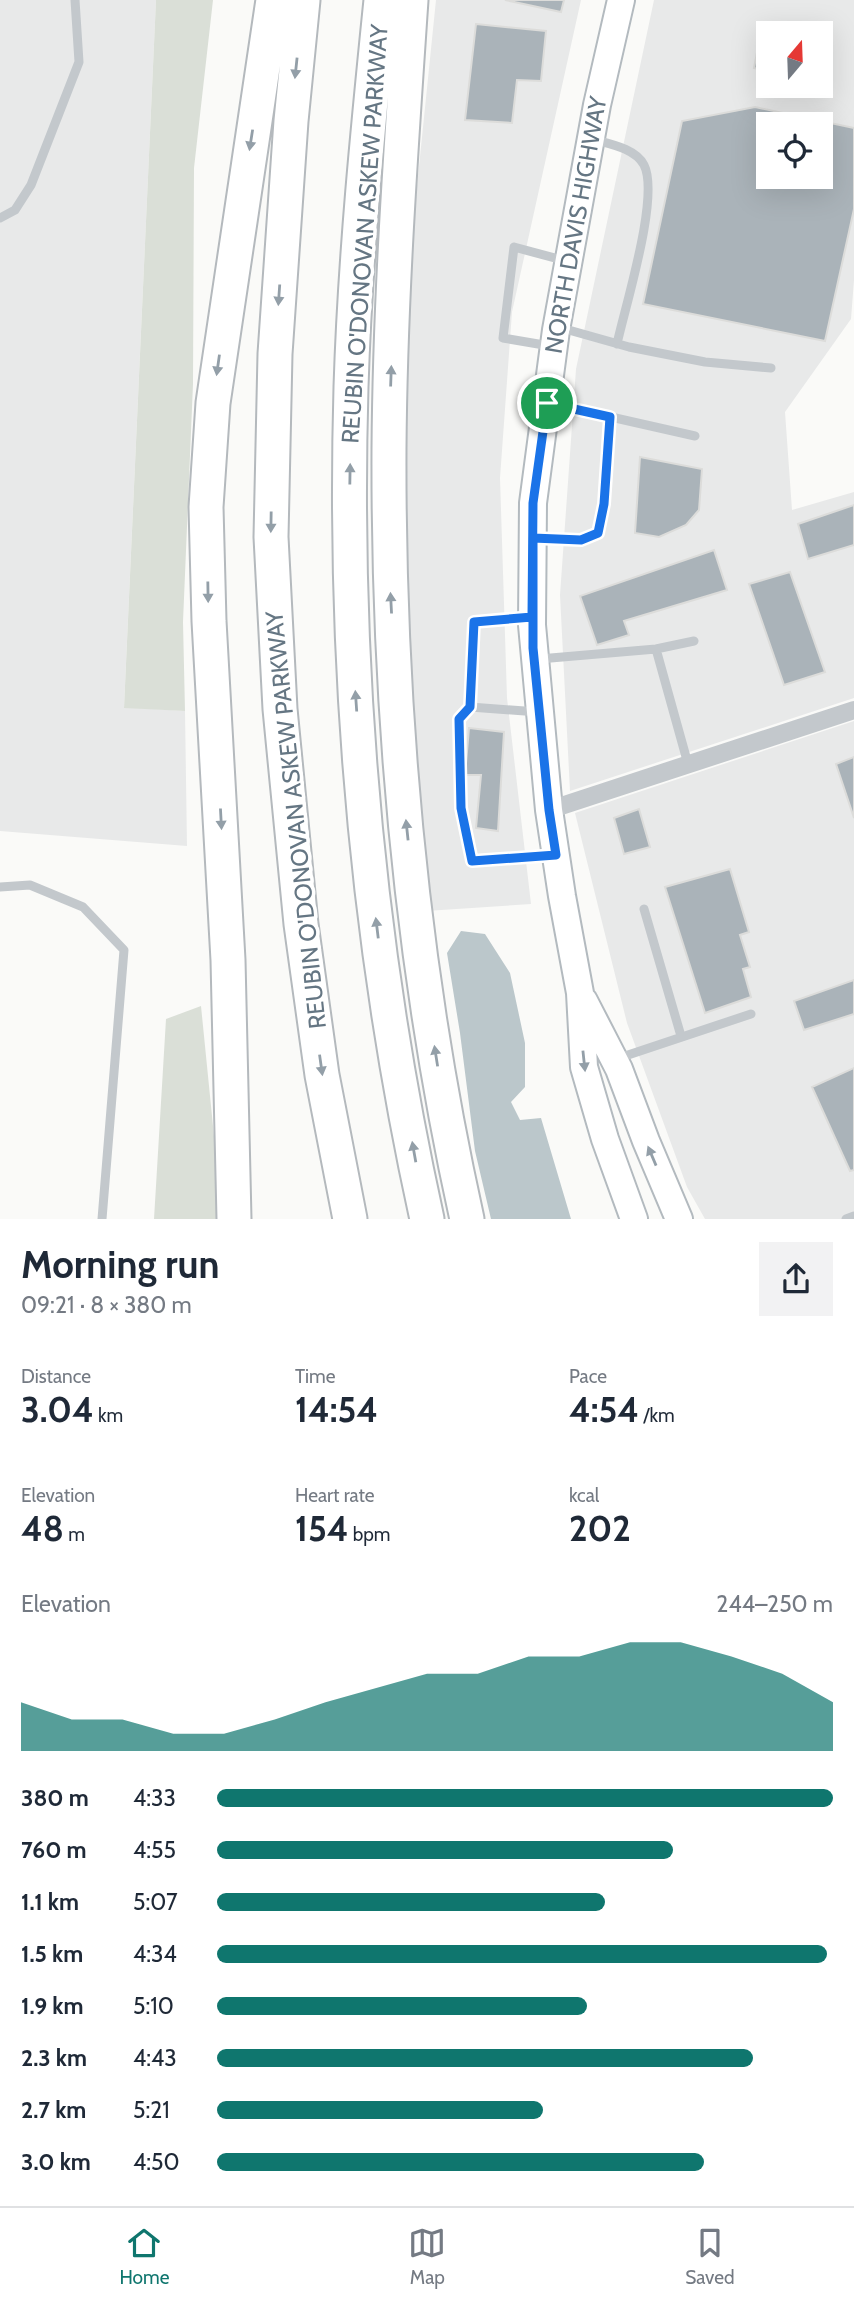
<!DOCTYPE html>
<html lang="en">
<head>
<meta charset="utf-8">
<style>
	:root { --surface:#fff; --page:#f2f2f3; --text:#1f2937; --muted:#747a83; --line:#e0e1e3; --accent:#0f766e }
	body { margin:0; font-family:Cabin,sans-serif; background:var(--page); color:var(--text); height:100vh; display:flex; flex-direction:column; font-size:26px; white-space:nowrap }
	* { box-sizing:border-box; margin:0 }
	p { font-size:23px; color:var(--muted) }
	.icon { flex:none; width:38px; height:38px; fill:none; stroke:currentColor; stroke-width:2; stroke-linecap:round; stroke-linejoin:round }
	.map { position:relative; height:1219px; overflow:hidden }
	.drawer { display:flex; flex-direction:column; background:var(--surface); flex:1 }
	.drawer>* { flex:none }
	.needle { width:46px; rotate:19deg }
	.fabs { position:absolute; left:756px; top:21px; display:grid; gap:14px }
	.fabs a { display:grid; place-items:center; width:77px; height:77px; border-radius:0px; background:var(--surface); box-shadow:0 7px 28px #0002; font-size:35px }
	.pin { position:absolute; display:grid; place-items:center; width:60px; height:60px; color:#fff; margin:-30px; border:4px solid #fff; border-radius:50%; box-shadow:0 2px 7px #0007 }
	.round { display:grid; place-items:center; flex:none; width:74px; height:74px; border-radius:0px; background:var(--page) }
	.head { display:flex; align-items:center; justify-content:space-between; height:119px; padding:0 21px }
	h1 { font-size:38px; font-weight:800; line-height:52px }
	.metrics { display:grid; grid-template-columns:repeat(3,1fr); gap:10px; height:119px; padding:7px 21px }
	.metrics div { display:grid; align-content:center }
	.metrics b { font-size:35px; font-weight:800 }
	.metrics small { font-size:19px; font-weight:400 }
	.metrics p { font-size:19px }
	.chart { height:196px; padding:14px 21px }
	.chart p { display:flex; justify-content:space-between }
	.chart svg { width:100%; height:126px; margin-top:7px; fill:var(--accent); opacity:.7 }
	ul { padding:0 21px; list-style:none; font-size:23px }
	li { display:grid; grid-template-columns:112px 84px 1fr; align-items:center; height:52px }
	li i { height:18px; border-radius:9px; background:var(--accent) }
	.tab-bar { display:flex; justify-content:space-around; align-items:center; height:98px; border-top:2px solid var(--line); background:var(--surface); font-size:19px; color:var(--muted) }
	.tab-bar a { display:grid; justify-items:center; gap:4px }
	.tab-bar .selected { color:var(--accent) }
	.map>svg:first-child { display:block }
	.built { fill:#e8e9e9; fill-rule:evenodd }
	.green { fill:#dadfd7 }
	.water { fill:#bbc7cb }
	.building { fill:#aab3b9; stroke:#dcdcda; stroke-width:2; fill-rule:evenodd }
	.lines { fill:none; stroke-linecap:round; stroke-linejoin:round }
	.secondary-casing { stroke:#b3babf; stroke-width:30 }
	.motorway-casing { stroke:#b4b9bd; stroke-width:37 }
	.service { stroke:#c3c8cc; stroke-width:9 }
	.minor { stroke:#c3c8cc; stroke-width:18 }
	.secondary { stroke:#fff; stroke-width:26 }
	.motorway { stroke:#fff; stroke-width:33 }
	.oneway { fill:#939fa8 }
	.route-casing { stroke:#fff; stroke-width:14 }
	.route { stroke:#1a73e8; stroke-width:9 }
	.labels { text-anchor:middle; stroke-width:7; stroke-linejoin:round; paint-order:stroke }
	.street-label { font-size:24px; fill:#657683; stroke:#fff }
</style>
</head>
<body>
<div class="map">
<svg width="854" height="1219" viewBox="0 0 854 1219">
	<rect width="100%" height="100%" fill="#fafaf8"/>
	<!-- built -->
	<path class="built" d="M0 0H156L124 707 185 711 187 846 0 831Z
		M436 0H581L512 312 500 478 507 698 531 904 426 911 401 587 403 323Z
		M654 0H854V280L851 319 785 412 792 510 854 492V698L570 791 560 595 576 369ZM768 33H821V86H768ZM768 124H821V177H768Z
		M854 721V1219H705L687 1187 627 1023 575 813Z"/>
	<!-- green -->
	<path class="green" d="M156 0H213L194 168 193 384 183 622 185 711 124 708Z
		M201 1006 219 1186 216 1219H154L166 1019Z"/>
	<!-- water -->
	<path class="water" d="M461 931 485 934 510 973 525 1043V1087L511 1102 520 1120 541 1118 571 1219H491L475 1151 460 1033 447 953Z"/>
	<!-- building -->
	<path class="building" d="M505 0H564L561 12Z
		M476 24 546 31 541 81 517 80 512 123 465 120Z
		M761 32 769 33 768 71 754 68Z
		M755 107 854 128V209L825 341 643 304 682 121ZM768 124H821V177H768Z
		M640 457 702 469 699 510 686 525 659 537 635 533Z
		M854 505V545L808 559 798 524Z
		M714 550 727 590 624 621 629 635 597 645 580 596Z
		M790 572 825 672 784 685 749 584Z
		M469 728 504 732 498 831 476 828 481 775H465Z
		M854 757V818L836 764Z
		M639 809 650 847 624 854 614 818Z
		M730 869 749 932 740 935 750 967 743 969 751 997 705 1013 665 887Z
		M854 980V1014L804 1030 794 1001Z
		M854 1068V1170L850 1171 812 1087Z"/>
	<g class="lines">
		<defs>
			<path id="secondary" d="M621 0 597 105 556 330 533 503 532 625 549 810 562 896 580 993 584 1067 605 1139 634 1219
				M584 1001 619 1069 646 1141 679 1219"/>
			<path id="motorway" d="M303 0 291 121 275 354 271 537 280 709 301 924 322 1075 350 1219
				M381 0C368 128 355 258 351 387 343 665 367 947 427 1219
				M411 0C401 149 390 299 389 449 388 707 411 967 467 1219
				M234 1219 228 960 209 621 206 507 213 403 273 0"/>
		</defs>
		<!-- secondary casing -->
		<use href="#secondary" class="secondary-casing"/>
		<!-- motorway casing -->
		<use href="#motorway" class="motorway-casing"/>
		<!-- service -->
		<path class="service" d="M592 139C609 144 635 148 644 165 660 196 625 307 617 344
			M0 218 15 210 31 185 79 62 75 0
			M558 327 629 347 705 362 771 368
			M550 346 503 338 514 247 566 261
			M549 403 695 436
			M536 538 581 540 598 533 604 504 610 417
			M530 618 474 623 470 707 459 719 461 808 472 861 552 855
			M656 649 688 764
			M539 659 656 649 694 641
			M470 707 538 712
			M0 887 30 885 83 907 124 950 102 1219
			M644 909 681 1036
			M616 1059 751 1014
			M846 1219 854 1216"/>
		<!-- minor -->
		<path class="minor" d="M549 810 854 710"/>
		<!-- secondary -->
		<use href="#secondary" class="secondary"/>
		<!-- motorway -->
		<use href="#motorway" class="motorway"/>
	</g>
	<!-- one-way arrows -->
	<defs><path id="oneway-solid" d="M-6-.8H1V-3.2L6.5 0L1 3.2V.8H-6Z" transform="scale(1.75)"/></defs>
	<g class="oneway">
		<use href="#oneway-solid" transform="translate(296 68) rotate(96)"/>
		<use href="#oneway-solid" transform="translate(251 140) rotate(99)"/>
		<use href="#oneway-solid" transform="translate(279 295) rotate(94)"/>
		<use href="#oneway-solid" transform="translate(218 365) rotate(98)"/>
		<use href="#oneway-solid" transform="translate(391 376) rotate(-88)"/>
		<use href="#oneway-solid" transform="translate(350 474) rotate(-89)"/>
		<use href="#oneway-solid" transform="translate(271 522) rotate(91)"/>
		<use href="#oneway-solid" transform="translate(208 592) rotate(89)"/>
		<use href="#oneway-solid" transform="translate(391 603) rotate(-93)"/>
		<use href="#oneway-solid" transform="translate(356 701) rotate(-94)"/>
		<use href="#oneway-solid" transform="translate(221 819) rotate(87)"/>
		<use href="#oneway-solid" transform="translate(407 830) rotate(-96)"/>
		<use href="#oneway-solid" transform="translate(377 928) rotate(-97)"/>
		<use href="#oneway-solid" transform="translate(436 1056) rotate(-99)"/>
		<use href="#oneway-solid" transform="translate(584 1061) rotate(84)"/>
		<use href="#oneway-solid" transform="translate(321 1065) rotate(82)"/>
		<use href="#oneway-solid" transform="translate(414 1152) rotate(-100)"/>
		<use href="#oneway-solid" transform="translate(652 1156) rotate(-113)"/>
	</g>
	<g class="lines">
		<defs>
			<path id="route" d="M547 403 533 503 532 617 474 622 470 707 459 719 461 808 472 861 556 855 549 810 533 648V538L581 540 598 533 604 504 610 417 547 403"/>
		</defs>
		<!-- route casing -->
		<use href="#route" class="route-casing"/>
		<!-- route -->
		<use href="#route" class="route"/>
	</g>
	<g class="labels">
		<!-- street labels -->
		<g class="street-label">
			<text transform="translate(576 225) rotate(-80)" y="8">NORTH DAVIS HIGHWAY</text>
			<text transform="translate(365 234) rotate(-86)" y="8">REUBIN O'DONOVAN ASKEW PARKWAY</text>
			<text transform="translate(296 820) rotate(-96)" y="8">REUBIN O'DONOVAN ASKEW PARKWAY</text>
		</g>
	</g>
</svg>
<div class="fabs">
<a><svg class="needle" viewBox="-14 -14 28 28"><path d="M0-13l5 13h-10z" fill="#e53935"/><path d="M0 13l5-13h-10z" fill="#747a83"/></svg></a>
<a><svg class="icon" aria-label="locate" viewBox="0 0 24 24"><circle cx="12" cy="12" r="6"/><path d="M12 2v4M12 18v4M2 12h4M18 12h4"/></svg></a>
</div>
<div class="pin" style="left:547px;top:403px;background:#1e9e55"><svg class="icon" aria-label="arrive" viewBox="0 0 24 24"><path d="M6 21V4h12l-3 4 3 4H6"/></svg></div>
</div>
<section class="drawer">
<div class="head"><div><h1>Morning run</h1><p>09:21 · 8 × 380 m</p></div><a class="round"><svg class="icon" aria-label="share" viewBox="0 0 24 24"><path d="M12 15V3M7 8l5-5 5 5M5 13v7h14v-7"/></svg></a></div>
<div class="metrics">
<div><p>Distance</p><b>3.04<small> km</small></b></div>
<div><p>Time</p><b>14:54</b></div>
<div><p>Pace</p><b>4:54<small> /km</small></b></div>
</div>
<div class="metrics">
<div><p>Elevation</p><b>48<small> m</small></b></div>
<div><p>Heart rate</p><b>154<small> bpm</small></b></div>
<div><p>kcal</p><b>202</b></div>
</div>
<div class="chart"><p><span>Elevation</span>244–250 m</p>
<svg viewBox="0 0 160 44" preserveAspectRatio="none"><path d="M0 44V27L10 33L20 33L30 38L40 38L50 33L60 27L70 22L80 17L90 17L100 11L110 11L120 6L130 6L140 11L150 17L160 27V44z"/></svg>
</div>
<ul>
<li><b>380 m</b>4:33<i style="width:100%"></i></li>
<li><b>760 m</b>4:55<i style="width:74%"></i></li>
<li><b>1.1 km</b>5:07<i style="width:63%"></i></li>
<li><b>1.5 km</b>4:34<i style="width:99%"></i></li>
<li><b>1.9 km</b>5:10<i style="width:60%"></i></li>
<li><b>2.3 km</b>4:43<i style="width:87%"></i></li>
<li><b>2.7 km</b>5:21<i style="width:53%"></i></li>
<li><b>3.0 km</b>4:50<i style="width:79%"></i></li>
</ul>
</section>
<nav class="tab-bar">
<a class="selected"><svg class="icon" aria-label="home" viewBox="0 0 24 24"><path d="M3 11l9-7 9 7M6 9v11h12V9"/></svg>Home</a>
<a><svg class="icon" aria-label="map" viewBox="0 0 24 24"><path d="M3 6l6-2 6 2 6-2v14l-6 2-6-2-6 2zM9 4v14M15 6v14"/></svg>Map</a>
<a><svg class="icon" aria-label="saved" viewBox="0 0 24 24"><path d="M7 4h10v16l-5-4-5 4z"/></svg>Saved</a>
</nav>
</body>
</html>
